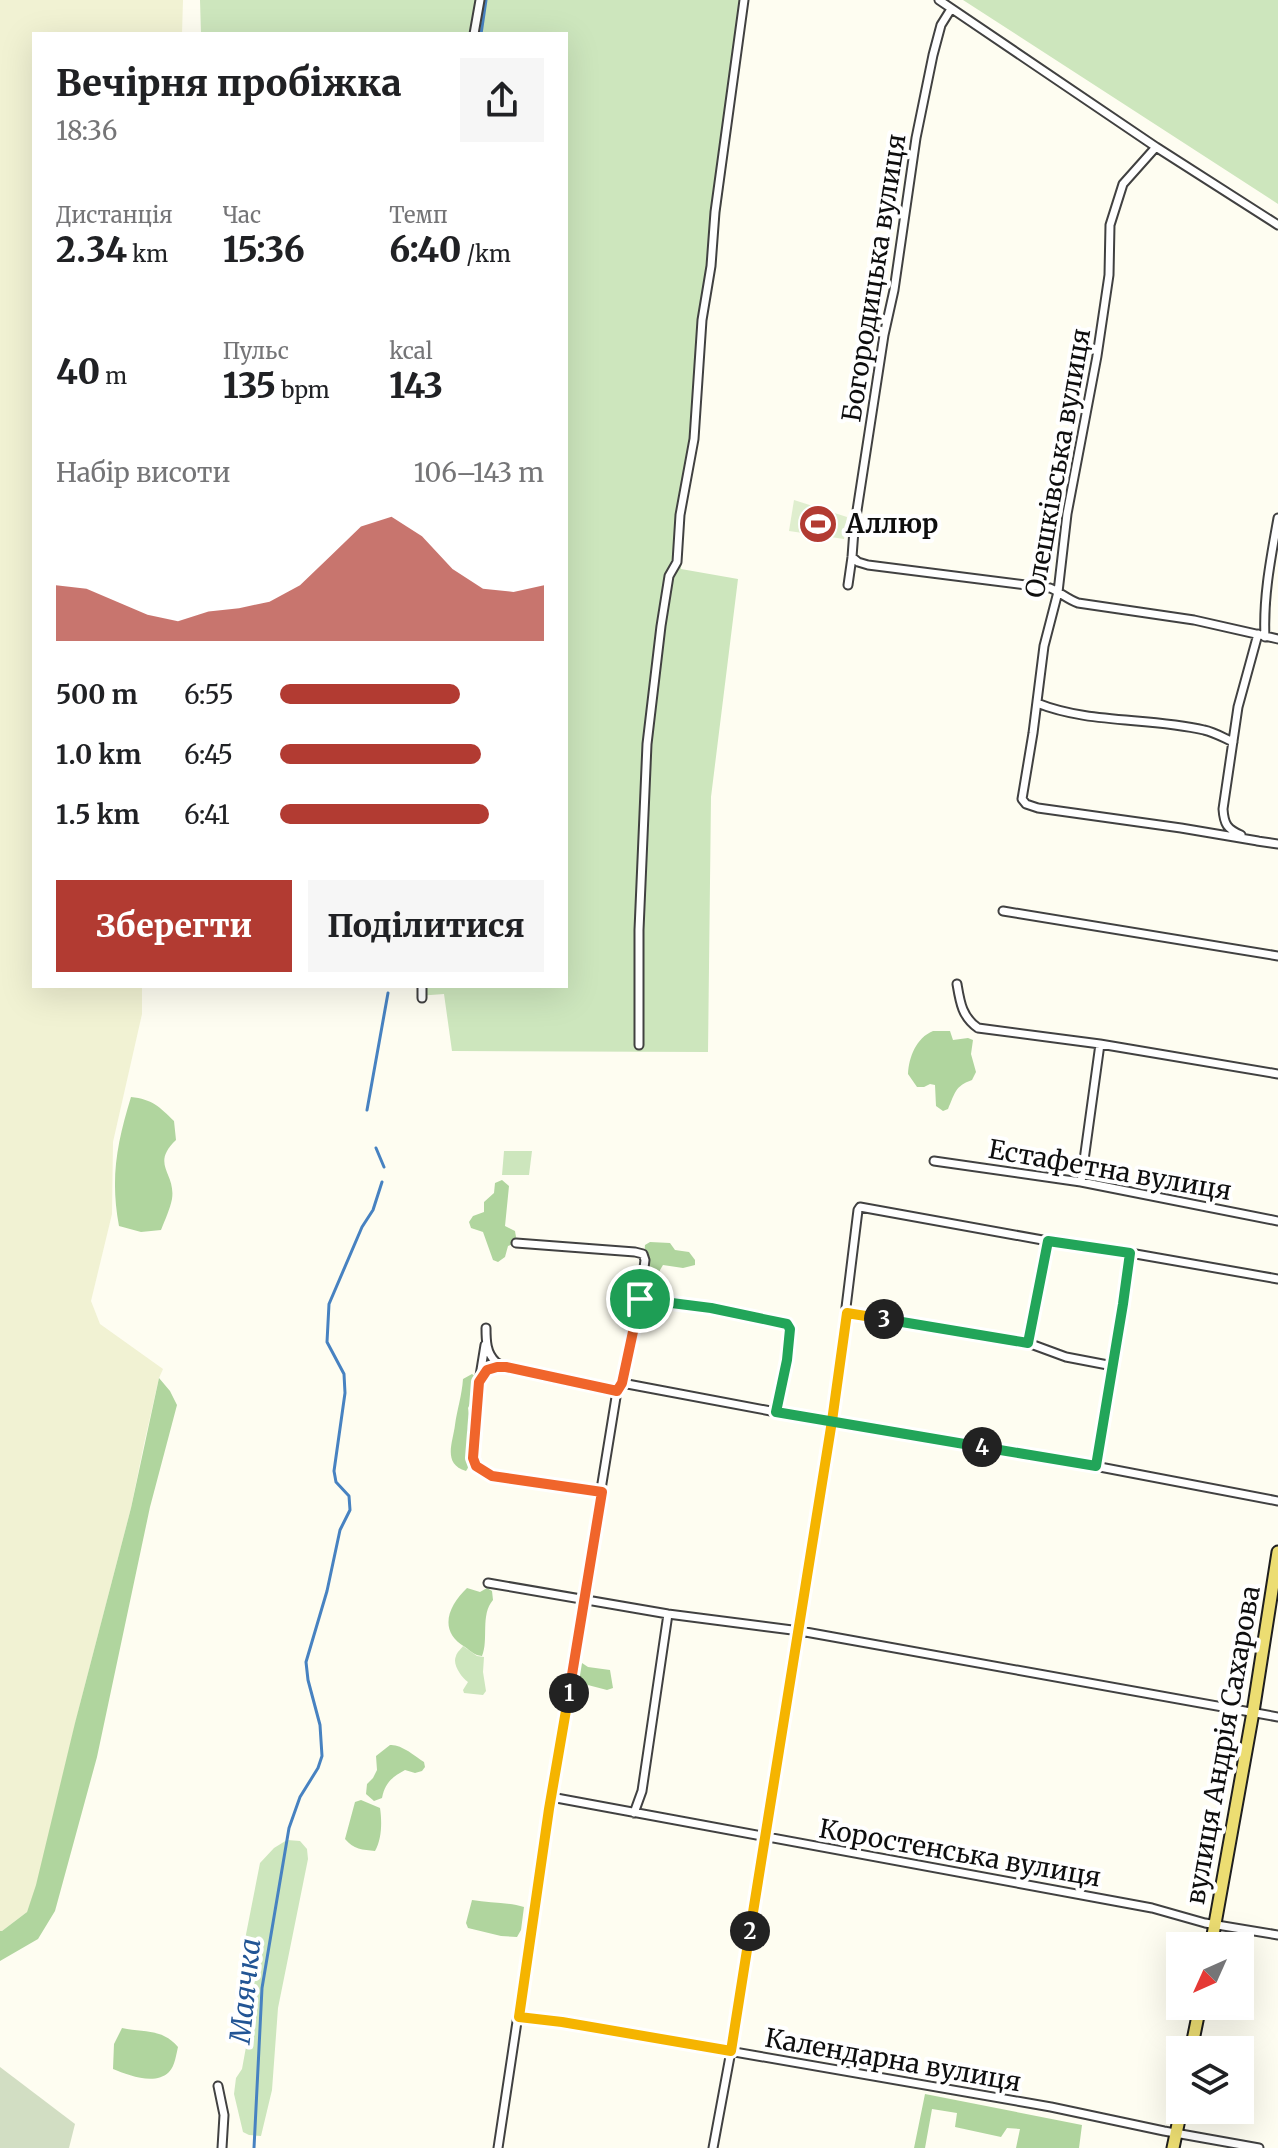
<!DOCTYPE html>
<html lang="uk">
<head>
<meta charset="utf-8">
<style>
	:root { --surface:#fff; --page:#f6f6f6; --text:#202124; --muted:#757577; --accent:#b23b32 }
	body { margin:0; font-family:Merriweather,serif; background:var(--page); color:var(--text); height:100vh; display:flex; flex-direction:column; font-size:30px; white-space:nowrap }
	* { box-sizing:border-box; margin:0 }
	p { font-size:26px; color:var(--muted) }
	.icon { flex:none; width:44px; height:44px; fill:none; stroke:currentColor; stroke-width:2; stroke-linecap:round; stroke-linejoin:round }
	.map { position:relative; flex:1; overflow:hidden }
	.details { position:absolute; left:32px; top:32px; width:536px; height:956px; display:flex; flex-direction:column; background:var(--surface); border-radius:0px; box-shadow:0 8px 32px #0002 }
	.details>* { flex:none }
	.needle { width:52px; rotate:225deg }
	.tools { position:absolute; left:1166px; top:1932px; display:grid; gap:16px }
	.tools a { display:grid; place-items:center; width:88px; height:88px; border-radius:0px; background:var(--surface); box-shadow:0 8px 32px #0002; font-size:40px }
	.pin { position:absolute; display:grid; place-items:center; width:68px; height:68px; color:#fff; margin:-34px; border:4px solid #fff; border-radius:50%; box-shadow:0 2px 8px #0007 }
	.km { position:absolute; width:40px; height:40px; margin:-20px; border-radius:50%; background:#222; color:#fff; font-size:22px; line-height:40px; text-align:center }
	.round { display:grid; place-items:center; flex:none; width:84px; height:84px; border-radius:0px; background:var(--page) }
	.headline { display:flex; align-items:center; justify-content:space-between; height:136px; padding:0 24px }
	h1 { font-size:36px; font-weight:800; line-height:60px }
	.stats { display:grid; grid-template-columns:repeat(3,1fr); gap:12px; height:136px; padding:8px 24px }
	.stats div { display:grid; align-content:center }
	.stats b { font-size:34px; font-weight:800 }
	.stats small { font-size:22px; font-weight:400 }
	.stats p { font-size:22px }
	.chart { height:224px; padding:16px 24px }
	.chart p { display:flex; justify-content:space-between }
	.chart svg { width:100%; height:144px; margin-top:8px; fill:var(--accent); opacity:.7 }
	.cta { display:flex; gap:16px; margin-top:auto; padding:16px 24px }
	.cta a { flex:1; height:92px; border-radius:0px; background:var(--accent); color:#fff; font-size:32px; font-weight:800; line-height:92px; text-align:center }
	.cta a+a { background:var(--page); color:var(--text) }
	ul { padding:0 24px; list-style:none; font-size:26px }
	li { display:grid; grid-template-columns:128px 96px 1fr; align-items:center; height:60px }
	li i { height:20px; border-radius:10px; background:var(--accent) }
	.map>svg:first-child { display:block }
	.farmland { fill:#f1f2d3 }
	.green { fill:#cde6bd }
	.forest { fill:#b0d59e }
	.cemetery { fill:#d2dec3 }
	.pitch { fill:#dfeece }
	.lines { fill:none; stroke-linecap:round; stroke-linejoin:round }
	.stream { stroke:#4782c1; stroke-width:3 }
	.minor-casing { stroke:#414141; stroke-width:11 }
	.primary-casing { stroke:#1f1f1f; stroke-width:15 }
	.minor { stroke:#fff; stroke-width:7 }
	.primary { stroke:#ecdd72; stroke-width:11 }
	.split-1-casing { stroke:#fff; stroke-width:16 }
	.split-2-casing { stroke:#fff; stroke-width:16 }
	.split-3-casing { stroke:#fff; stroke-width:16 }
	.split-4-casing { stroke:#fff; stroke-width:16 }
	.split-5-casing { stroke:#fff; stroke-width:16 }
	.split-1 { stroke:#f0652b; stroke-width:10 }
	.split-2 { stroke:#f5b400; stroke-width:10 }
	.split-3 { stroke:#f5b400; stroke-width:10 }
	.split-4 { stroke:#22a559; stroke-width:10 }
	.split-5 { stroke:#22a559; stroke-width:10 }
	.labels { text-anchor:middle; stroke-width:8; stroke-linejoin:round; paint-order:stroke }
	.street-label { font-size:26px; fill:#0e0e0e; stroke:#fff }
	.poi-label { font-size:26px; font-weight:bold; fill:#0e0e0e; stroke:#fff; text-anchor:start }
	.water-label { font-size:28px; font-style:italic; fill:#225595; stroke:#fff }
</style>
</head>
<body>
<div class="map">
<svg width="1278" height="2148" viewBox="0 0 1278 2148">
	<rect width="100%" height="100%" fill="#fefdf1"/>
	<!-- farmland -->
	<path class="farmland" d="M0 0H183L182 34H34V986H142V1014L113 1142 112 1214 91 1301 100 1324 163 1369 159 1378 144 1444 131 1508 80 1704 36 1888 27 1912 2 1931H0Z"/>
	<!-- green -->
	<path class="green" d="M200 0H748L685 484 681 569 738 579 711 797 708 1052 452 1051 444 994 417 996V986H566V34H201Z
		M963 0H1278V204Z
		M504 1151H532L529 1175H502Z
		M463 1646 477 1656 484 1657 483 1672 486 1691 483 1695 464 1693 463 1690 468 1682C461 1677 452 1664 456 1656 457 1652 461 1649 463 1646Z
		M287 1840 300 1841 307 1849 308 1859 278 2008 272 2090 261 2136 249 2135 243 2132 234 2094 236 2078 242 2069 246 2047 237 1999 239 1970 260 1863 274 1848Z"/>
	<!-- forest -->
	<path class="forest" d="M933 1031H950L953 1040 968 1038 973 1040 971 1054 976 1072 972 1080C955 1086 955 1093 948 1109L943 1111 936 1106 935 1085 930 1084 924 1087H917L908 1074C909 1057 916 1038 933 1031Z
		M131 1097C152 1099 160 1107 174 1121L176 1140C150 1165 176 1172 172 1199 170 1209 165 1220 161 1230L141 1232 119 1226C110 1178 117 1143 131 1097Z
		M502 1180 509 1186 505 1226 515 1231 516 1237 513 1244 508 1246 505 1257 498 1262 493 1260 483 1232 471 1228 469 1222 473 1216 484 1212V1202L494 1193 495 1183Z
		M650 1242 670 1243 675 1250 689 1252 695 1260V1265L683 1268 663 1265 660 1270 661 1282 645 1297C641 1290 644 1285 649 1279 646 1272 650 1266 648 1260 647 1253 644 1252 645 1245Z
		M472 1374 476 1377C477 1395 475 1394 468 1408L471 1426 468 1430C473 1441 473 1461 466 1471 442 1464 453 1442 455 1425 457 1410 462 1395 463 1379Z
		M159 1378 170 1391 177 1405 150 1507 97 1757 55 1911 38 1939 0 1961V1931H2L27 1912 36 1885 75 1723 131 1508Z
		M467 1588 480 1592 487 1588 492 1591 493 1600C480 1615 489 1640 482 1656 474 1655 472 1652 465 1647 438 1631 448 1606 467 1588Z
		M582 1663 588 1667 610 1670 613 1688 607 1690 584 1684 579 1688H574V1669L576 1664Z
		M390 1745C401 1744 415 1756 424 1762L425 1767 422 1771 415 1773 405 1770C392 1777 385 1783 382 1798L374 1801 366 1794 367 1784 373 1778 377 1770 376 1756Z
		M361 1800 380 1808C382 1821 382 1839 375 1851 363 1850 353 1849 345 1839L355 1802Z
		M472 1900C489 1903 509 1902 524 1907L521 1930 517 1937 501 1936 468 1928 466 1923Z
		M122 2028C144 2033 162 2028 178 2047 176 2055 175 2066 169 2072 155 2086 128 2075 113 2069L114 2044Z
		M925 2094 1082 2125 1079 2148H1016L1020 2129 1007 2128 1001 2137 955 2127 957 2113 932 2109 925 2148H914Z"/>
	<!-- cemetery -->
	<path class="cemetery" d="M0 2067 75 2124 69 2148H0Z"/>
	<!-- pitch -->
	<path class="pitch" d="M794 500 847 517 844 539 789 531Z"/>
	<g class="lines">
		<!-- stream -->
		<path class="stream" d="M481 34 486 0
			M367 1110 388 993
			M376 1148 384 1167
			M254 2148 262 1988 289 1828 300 1797 318 1768 322 1756 320 1725 308 1680 306 1662 327 1591 340 1530 350 1510 349 1496 336 1482 334 1471 345 1393 344 1374 327 1342 329 1304 362 1227 373 1210 382 1182"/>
		<defs>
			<path id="minor" d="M939 0 1156 147 1278 225
				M474 34 480 0
				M1156 147 1123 184 1110 225 1109 275 1097 356 1067 514 1058 592 1044 646 1033 733 1022 799 1026 804 1038 808 1181 828 1258 841
				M852 557 858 562 868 565 1050 588C1060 592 1067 599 1078 603L1194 620 1278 639
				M848 585 852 557 854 530 884 335 894 290 916 138 933 55 941 25 951 9
				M1265 637C1263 597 1271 557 1278 518
				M1037 703C1089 724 1149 717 1204 730 1214 732 1224 738 1233 742
				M1241 835C1227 829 1224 824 1223 809L1238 707 1258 634
				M1257 841 1278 844
				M1003 911 1278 956
				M957 984C960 1002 962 1017 978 1028L1100 1044 1278 1074
				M422 986V998
				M639 1045V930L647 744 661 626 669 576 677 562 680 515 694 439 702 320 711 266 715 212 744 0
				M934 1161 1081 1182 1278 1221
				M1081 1182 1100 1044
				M516 1243 635 1252 643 1254 645 1260 640 1299 622 1383
				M640 1299 711 1308 787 1324 790 1329 787 1360 776 1412
				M847 1313 1028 1343 1066 1357 1113 1366
				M486 1328C486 1340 486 1353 496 1362 509 1372 596 1387 617 1391L622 1383 776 1412 1058 1459 1278 1501
				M1028 1343 1048 1241
				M485 1345 479 1382 487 1370 504 1367
				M479 1382C477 1398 468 1454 475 1466 479 1471 486 1473 492 1476L602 1492
				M1096 1466 1123 1304 1130 1253
				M488 1583 668 1614 800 1631 1278 1717
				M551 1797 1152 1908 1205 1923 1278 1935
				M634 1813 642 1791 668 1614
				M519 2017 562 2022 1051 2107 1164 2131 1259 2148
				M218 2086 224 2115 222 2148
				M498 2148 549 1809 617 1391
				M713 2148 731 2051 832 1421 858 1210 860 1207 1048 1241 1130 1253 1278 1279"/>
			<path id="primary" d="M1211 1946 1253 1712 1278 1552
				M1191 2050 1200 2006
				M1173 2148 1181 2110"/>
		</defs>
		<!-- minor casing -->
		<use href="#minor" class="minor-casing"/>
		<!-- primary casing -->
		<use href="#primary" class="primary-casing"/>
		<!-- minor -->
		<use href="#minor" class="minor"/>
		<!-- primary -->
		<use href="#primary" class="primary"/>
	</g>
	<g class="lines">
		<defs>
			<path id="split-1" d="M569 1693 602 1492 492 1476 476 1466 473 1458 479 1382 487 1370 497 1367H506L617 1391 622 1383 640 1299"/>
			<path id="split-2" d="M569 1693 549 1809 519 2017 562 2022 731 2051 750 1931"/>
			<path id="split-3" d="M750 1931 832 1421 847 1313 884 1319"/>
			<path id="split-4" d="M884 1319 1028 1343 1048 1241 1130 1253 1123 1304 1096 1466 982 1447"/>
			<path id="split-5" d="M640 1299 711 1308 787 1324 790 1329 787 1360 776 1412 982 1447"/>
		</defs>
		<!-- split-1 casing -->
		<use href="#split-1" class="split-1-casing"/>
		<!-- split-2 casing -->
		<use href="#split-2" class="split-2-casing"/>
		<!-- split-3 casing -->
		<use href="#split-3" class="split-3-casing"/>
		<!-- split-4 casing -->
		<use href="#split-4" class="split-4-casing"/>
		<!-- split-5 casing -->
		<use href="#split-5" class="split-5-casing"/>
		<!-- split-1 -->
		<use href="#split-1" class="split-1"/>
		<!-- split-2 -->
		<use href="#split-2" class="split-2"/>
		<!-- split-3 -->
		<use href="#split-3" class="split-3"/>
		<!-- split-4 -->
		<use href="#split-4" class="split-4"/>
		<!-- split-5 -->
		<use href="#split-5" class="split-5"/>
	</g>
	<!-- icons -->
	<defs>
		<symbol id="stadium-disc" viewBox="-11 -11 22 22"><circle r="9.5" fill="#b23b32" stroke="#fff"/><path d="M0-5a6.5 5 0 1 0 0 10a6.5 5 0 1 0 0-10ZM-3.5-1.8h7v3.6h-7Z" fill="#fff"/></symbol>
	</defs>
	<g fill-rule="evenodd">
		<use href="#stadium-disc" x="796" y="502" width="44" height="44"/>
	</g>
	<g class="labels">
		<!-- street labels -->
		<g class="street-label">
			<text transform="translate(874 278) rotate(-81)" y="9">Богородицька вулиця</text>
			<text transform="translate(1058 463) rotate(-80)" y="9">Олешківська вулиця</text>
			<text transform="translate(1110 1170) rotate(10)" y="9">Естафетна вулиця</text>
			<text transform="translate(1223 1745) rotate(-80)" y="9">вулиця Андрія Сахарова</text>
			<text transform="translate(960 1853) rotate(10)" y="9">Коростенська вулиця</text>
			<text transform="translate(893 2060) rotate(10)" y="9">Календарна вулиця</text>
		</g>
		<!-- poi labels -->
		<g class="poi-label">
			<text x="846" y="533">Аллюр</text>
		</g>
		<!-- water labels -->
		<g class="water-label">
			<text transform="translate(245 1991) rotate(-84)" y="10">Маячка</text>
		</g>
	</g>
</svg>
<div class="tools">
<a><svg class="needle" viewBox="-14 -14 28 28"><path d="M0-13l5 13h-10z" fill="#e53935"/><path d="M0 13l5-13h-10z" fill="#757577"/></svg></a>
<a><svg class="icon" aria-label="layers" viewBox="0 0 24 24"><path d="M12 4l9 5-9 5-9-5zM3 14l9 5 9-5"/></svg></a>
</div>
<div class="pin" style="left:640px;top:1299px;background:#1e9e55"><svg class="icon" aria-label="arrive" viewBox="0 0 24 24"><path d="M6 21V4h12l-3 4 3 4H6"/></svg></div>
<b class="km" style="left:569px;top:1693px">1</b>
<b class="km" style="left:750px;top:1931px">2</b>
<b class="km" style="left:884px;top:1319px">3</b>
<b class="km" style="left:982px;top:1447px">4</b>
<section class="details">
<div class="headline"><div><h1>Вечірня пробіжка</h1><p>18:36</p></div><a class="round"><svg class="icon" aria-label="share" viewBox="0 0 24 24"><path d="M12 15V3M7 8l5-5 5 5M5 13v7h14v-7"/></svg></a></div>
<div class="stats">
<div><p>Дистанція</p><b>2.34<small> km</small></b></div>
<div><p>Час</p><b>15:36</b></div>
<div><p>Темп</p><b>6:40<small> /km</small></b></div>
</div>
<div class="stats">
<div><b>40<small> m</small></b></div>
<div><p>Пульс</p><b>135<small> bpm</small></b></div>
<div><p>kcal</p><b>143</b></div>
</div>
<div class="chart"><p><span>Набір висоти</span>106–143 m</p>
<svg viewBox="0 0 160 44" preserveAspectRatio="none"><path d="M0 44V27L10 28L20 32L30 36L40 38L50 35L60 34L70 32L80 27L90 18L100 9L110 6L120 12L130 22L140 28L150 29L160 27V44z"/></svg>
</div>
<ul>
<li><b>500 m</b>6:55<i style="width:68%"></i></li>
<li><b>1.0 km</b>6:45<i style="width:76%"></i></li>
<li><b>1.5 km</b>6:41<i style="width:79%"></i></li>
</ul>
<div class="cta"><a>Зберегти</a><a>Поділитися</a></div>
</section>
</div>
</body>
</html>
